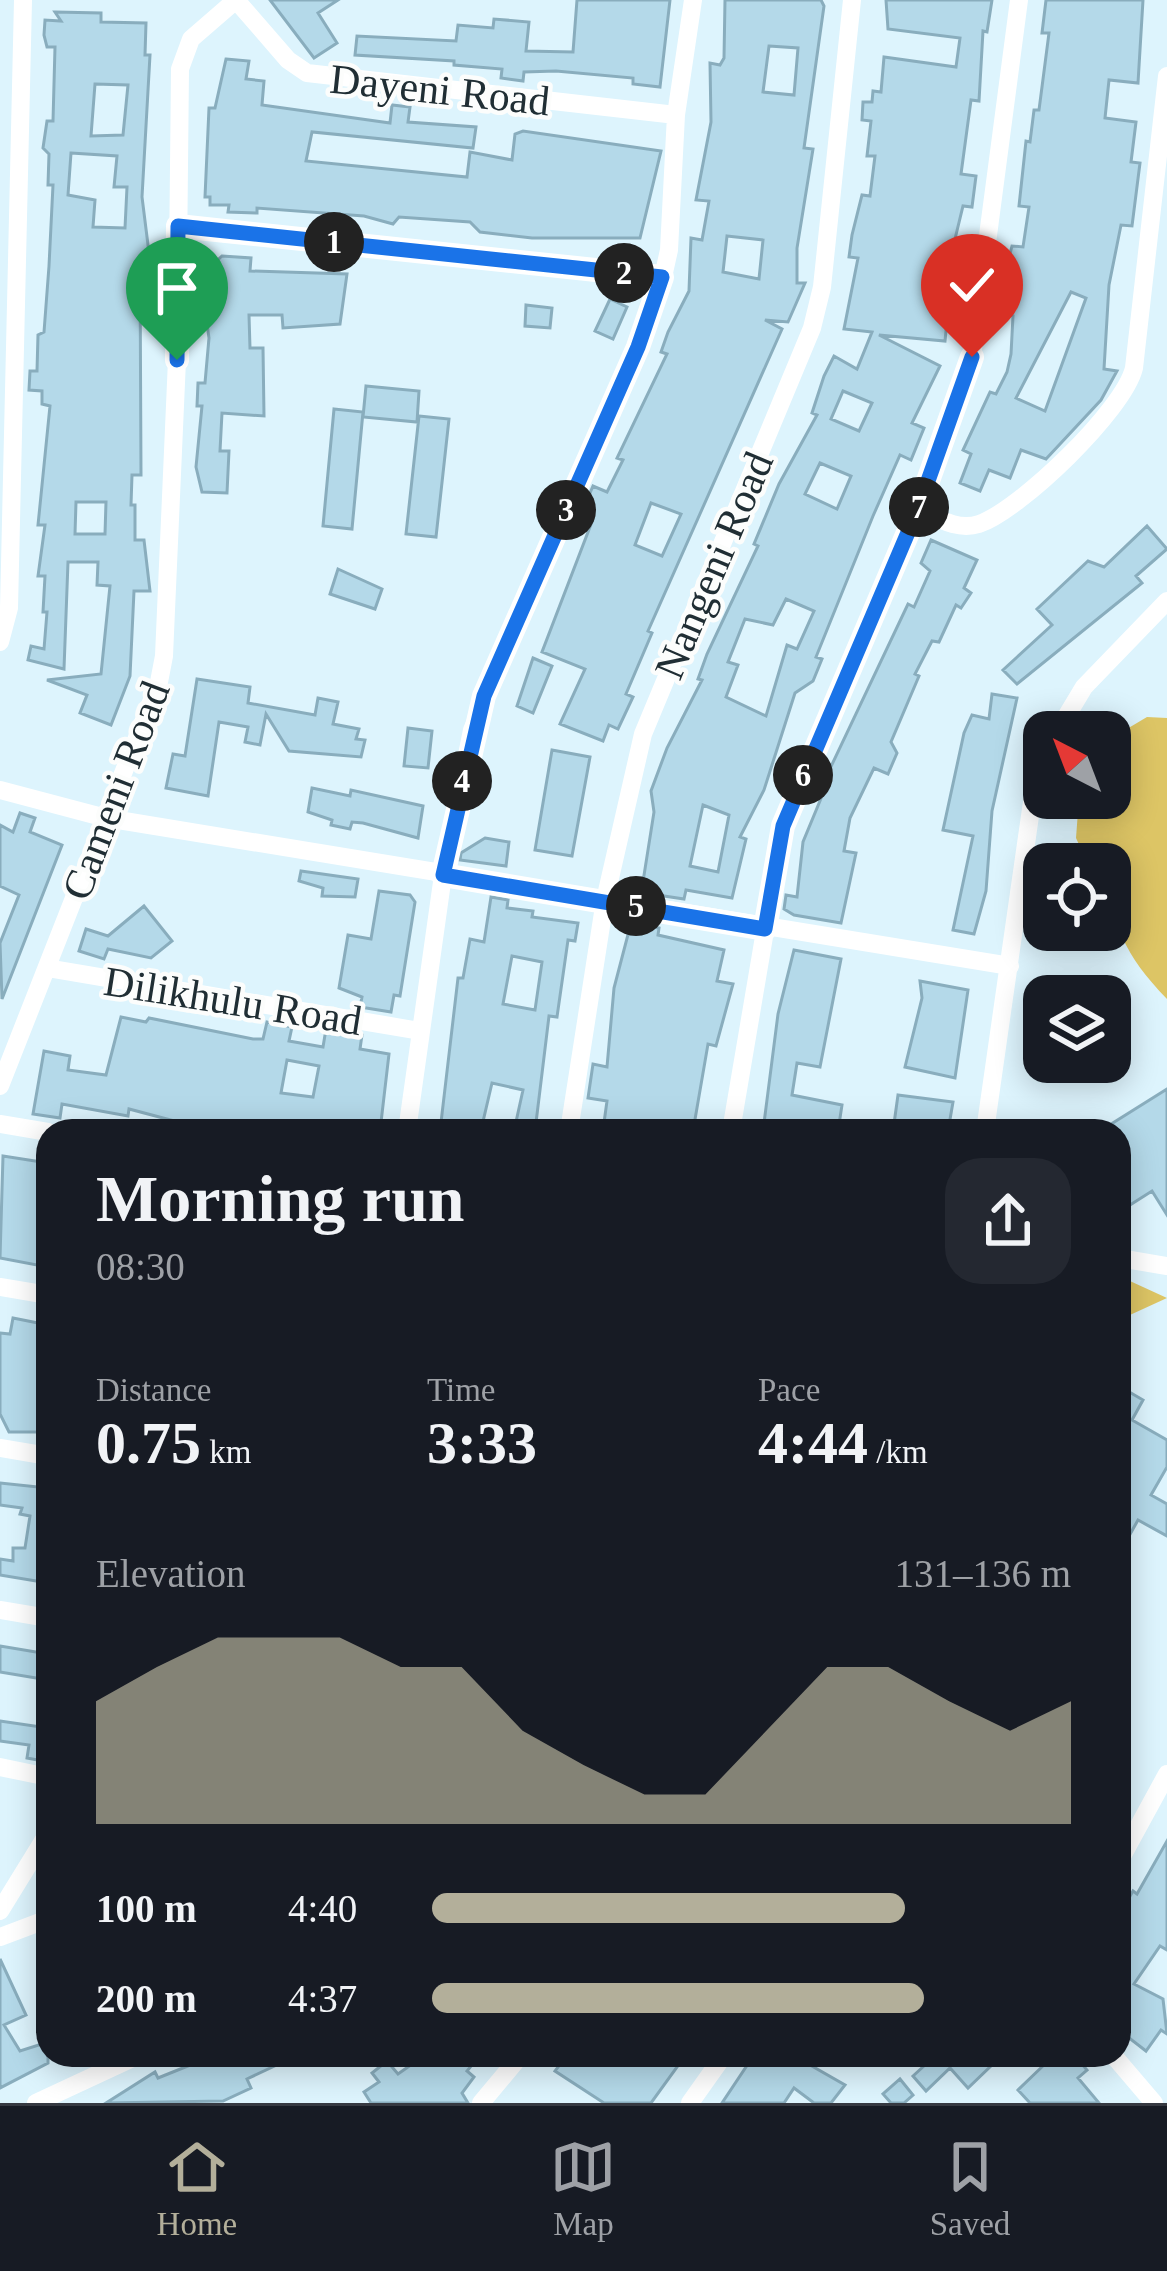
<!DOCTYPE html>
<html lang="en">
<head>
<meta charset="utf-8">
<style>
	:root { --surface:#171b24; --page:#242831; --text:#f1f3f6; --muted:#9ea1a6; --line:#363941; --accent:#b3af9a }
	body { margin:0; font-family:"Times New Roman",serif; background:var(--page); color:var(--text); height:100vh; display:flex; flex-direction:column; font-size:45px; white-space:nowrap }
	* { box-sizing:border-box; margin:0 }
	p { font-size:39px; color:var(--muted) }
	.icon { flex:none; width:66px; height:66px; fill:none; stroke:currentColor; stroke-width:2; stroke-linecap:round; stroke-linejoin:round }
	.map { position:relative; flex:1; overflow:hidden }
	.drawer { position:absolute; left:36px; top:1119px; width:1095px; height:948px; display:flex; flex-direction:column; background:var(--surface); border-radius:36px; box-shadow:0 6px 30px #0003 }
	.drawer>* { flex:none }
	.needle { width:78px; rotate:318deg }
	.controls { position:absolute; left:1023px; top:711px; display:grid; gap:24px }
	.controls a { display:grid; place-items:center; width:108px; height:108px; border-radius:24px; background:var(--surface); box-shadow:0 6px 30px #0003; font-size:60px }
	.pin { position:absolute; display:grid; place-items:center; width:102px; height:102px; color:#fff; margin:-123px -51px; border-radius:50% 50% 50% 0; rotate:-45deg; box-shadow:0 0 12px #0007 }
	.pin .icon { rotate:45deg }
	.km { position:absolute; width:60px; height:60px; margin:-30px; border-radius:50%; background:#222; color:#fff; font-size:33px; line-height:60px; text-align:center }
	.round { display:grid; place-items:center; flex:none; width:126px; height:126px; border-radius:36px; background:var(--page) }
	.overview { display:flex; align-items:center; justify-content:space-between; height:204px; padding:0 60px }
	h1 { font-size:66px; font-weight:600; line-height:90px }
	.stats { display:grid; grid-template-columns:repeat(3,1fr); gap:18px; height:204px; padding:12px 60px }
	.stats div { display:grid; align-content:center }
	.stats b { font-size:60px; font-weight:600 }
	.stats small { font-size:33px; font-weight:400 }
	.stats p { font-size:33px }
	.chart { height:336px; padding:24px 60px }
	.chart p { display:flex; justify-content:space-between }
	.chart svg { width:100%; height:216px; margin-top:12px; fill:var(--accent); opacity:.7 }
	ul { padding:0 60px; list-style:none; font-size:39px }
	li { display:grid; grid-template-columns:192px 144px 1fr; align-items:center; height:90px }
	li i { height:30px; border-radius:15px; background:var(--accent) }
	.dock { display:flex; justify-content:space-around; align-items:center; height:168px; border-top:3px solid var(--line); background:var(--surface); font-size:33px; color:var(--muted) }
	.dock a { display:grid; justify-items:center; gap:6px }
	.dock .on { color:var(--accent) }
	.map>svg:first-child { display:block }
	.green { fill:#ddc565 }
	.building { fill:#b4d9e9; stroke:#89adbd; stroke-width:3; fill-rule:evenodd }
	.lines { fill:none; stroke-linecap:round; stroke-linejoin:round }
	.minor { stroke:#fff; stroke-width:18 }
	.route-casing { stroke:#fff; stroke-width:24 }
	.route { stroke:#1a73e8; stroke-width:15 }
	.labels { text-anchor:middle; stroke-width:9; stroke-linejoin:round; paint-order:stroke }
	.street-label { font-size:42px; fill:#202e34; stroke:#fcfdfc }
</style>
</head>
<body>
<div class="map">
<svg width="1167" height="2103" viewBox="0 0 1167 2103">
	<rect width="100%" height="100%" fill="#ddf4fd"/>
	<!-- green -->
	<path class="green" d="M1147 717 1167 718V999C1125 955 1110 925 1110 864H1088L1076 838 1079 798H1110V739Z
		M1119 1276 1167 1298 1119 1320Z"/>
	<!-- building -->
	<path class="building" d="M270 0H338L318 13 337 43 314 58Z
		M577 0H670L660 87 633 84V78L556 71 524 72 523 81 501 78 502 69 454 65V61L355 55 357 36 456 41 458 25 493 28 494 19 529 22 526 51 573 52Z
		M725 0H821L824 6 804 148 813 149 797 248V283H805L788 322 765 320 782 329 648 631 652 633 626 694 633 697 618 729 609 725 603 741 560 724 585 669 542 652 593 519 581 514 593 486 607 492 623 460 617 458 667 354 661 352 668 332 689 291 691 238 702 240 709 201 696 200 711 122 710 63 720 65 724 58ZM769 46 798 48 794 95 763 92ZM727 236 763 240 759 279 723 272ZM651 503 681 514 662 556 635 545Z
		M886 0H992L987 32 983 31 979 101 971 100 961 174 976 176 972 207 963 206 955 239 949 285 959 287 955 312 948 311 945 341 879 335 940 366 912 423 924 428 911 460 900 455 873 516 816 657 822 659 813 681 795 693 764 790 740 837 746 839 732 898 686 890 684 899 651 894 642 888 654 812 651 791 667 748 702 680 698 679 707 654 758 546 754 544 779 484 817 415 812 413 824 376 834 356 857 369 872 332 844 329 858 258 849 257 852 235 862 195 870 196 875 156H867L871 121 862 120 863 102H872L873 91 881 92 884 57 956 67 960 38 888 29ZM843 391 872 403 859 431 831 419ZM820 463 851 476 837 509 805 494ZM786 599 814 611 797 649 787 645 766 716 726 697 738 665 728 662 745 619 773 625ZM703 805 729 815 718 872 690 866Z
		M1046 0H1143L1138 83 1109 80 1105 118 1136 122 1131 162 1140 163 1132 226 1121 225 1109 285 1104 369 1117 371 1101 400 1046 459 1021 450 1010 478 989 470 980 491 960 483 971 454 963 450 990 392 996 394 1007 372 1011 354 1013 316 995 313 1012 246 1023 247 1029 207 1019 206 1026 141 1030 142 1034 110H1039L1049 33H1042ZM1071 292 1086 298 1045 411 1016 398Z
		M55 12 101 13V22L146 23 145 55H150L142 197 149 253 140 261 141 475H132L131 505H135V540H144L150 591H134L130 676 111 725 80 713 87 695 47 680 101 674 110 586 97 585 98 562H68L64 669 28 660 31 646 44 649 47 612H43L45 576H38L45 525H38L50 406 42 404V391L29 390 30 371H37L38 335 44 332 49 266 53 185H48L49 154 43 148 47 121H53L55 47H47L44 35 45 20 61 21ZM95 84 128 85 123 135 91 136ZM71 153 117 156 114 187H127L125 228 93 227 95 200 68 195ZM76 502H106L105 534H75Z
		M226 59 249 61 246 79 264 81 262 105 390 123 392 105 410 107 408 122 476 127 473 148 312 132 306 161 467 177 470 152 512 160 515 134 523 131 661 151 640 238H532L480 232 470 222 399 217 393 224 364 216 257 208V213L228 212 229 205H210V197H205L209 108H215Z
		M222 256 251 258 250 271 347 274 340 324 283 328 282 315H249L250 348H263L264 416 222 413 220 451H229L227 493 202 492 196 467 202 406H197L198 383H205L209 338 204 303H198L199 265 211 266Z
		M610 299 627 307 613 339 595 331Z
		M526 305 552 308 550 328 525 326Z
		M366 386 419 391 417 422 363 417Z
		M334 409 363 412 352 529 323 526Z
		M419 416 449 419 436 537 406 534Z
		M1147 526 1167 549 1136 576 1142 583 1017 684 1003 670 1052 625 1037 609 1088 561 1104 567Z
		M931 540 977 560 964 588 971 593 961 608 956 605 939 642 932 641 915 674 919 676 891 742 897 753 888 774 874 768 850 818 844 851 856 853 841 923 794 915 784 909 786 895 797 897 803 842 822 796 818 794 908 604 914 607 930 571 921 563Z
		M338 569 382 589 375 609 330 594Z
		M533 658 552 666 533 713 517 706Z
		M197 679 250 687 248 703 315 715 318 698 338 702 333 724 359 729 356 739 365 740 361 757 289 751 266 714 260 745 245 742 248 727 219 722 208 796 166 788 173 754 185 756Z
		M992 694 1017 698 992 811 986 891 974 934 953 930 973 836 943 830 964 733 972 715 989 719Z
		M408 728 432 731 428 768 404 766Z
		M552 750 590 757 572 856 535 850Z
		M312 788 350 796 351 790 423 806 418 838 363 823 352 822 350 829 331 825 332 820 308 812Z
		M20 813 35 818 30 832 62 845 2 999 0 943 19 895 0 886V825L13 832Z
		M485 838 509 842 506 866 460 860 461 853Z
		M301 871 358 879 355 897 322 896 323 888 299 881Z
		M379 891 410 895 415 902 400 996 394 995 391 1012 360 1007 362 997 339 988 348 935 371 939Z
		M491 897 508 900 507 908 533 911 532 917 578 923 575 941 568 940 557 1017 549 1016 535 1131H514L523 1090 492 1083 481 1130 461 1126 460 1131H440L458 978H463L470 939 484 942ZM512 956 542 962 535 1010 503 1004Z
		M144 906 172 941 151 958 108 949 104 959 79 951 86 929 108 936Z
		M631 923 659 928 658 935 724 950 717 981 733 984 716 1046 708 1044 693 1131 603 1130 607 1101 588 1098 593 1064 607 1067 614 988Z
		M794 950 841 959 820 1067 797 1063 792 1095 842 1105 838 1131H763L778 1014Z
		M920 981 968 990 955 1078 905 1067 922 998Z
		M121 1017 146 1022 149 1018 253 1039H263L267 1022 292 1027 289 1041 323 1047 326 1029 362 1035 360 1049 389 1054 380 1131H212L129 1109 128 1116 62 1104 60 1118 33 1114 44 1051 70 1056 68 1070 106 1075ZM287 1060 319 1066 313 1097 281 1093Z
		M1167 1089V1215L1152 1191 1119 1212V1131H1100Z
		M898 1095 953 1102 948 1131H893Z
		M3 1156 48 1163V1261L42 1266 0 1258Z
		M13 1318 48 1325 40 1393 48 1394V1432H9L0 1414V1333L10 1334Z
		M1119 1386 1143 1400 1132 1420 1167 1440V1467L1151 1495 1167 1504V1536L1138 1520 1119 1554Z
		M0 1483 48 1488V1583L0 1575V1559L13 1561V1548H25L30 1516 20 1514 22 1508 0 1505Z
		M0 1646 48 1654V1680L0 1672Z
		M0 1721 48 1728V1762L27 1758 29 1745 0 1741Z
		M1167 1841V1950L1160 1946 1134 1984 1163 1999 1167 2034 1161 2030 1146 2051 1128 2037 1119 2043V1991L1125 1981 1119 1977V1899L1126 1903 1133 1891 1137 1894Z
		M0 1959 26 2015 4 2025 20 2051 48 2042V2063L0 2088Z
		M215 2055H298L247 2079 251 2088 223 2101 106 2103 155 2072 158 2078Z
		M425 2055H480L467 2071 474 2077 462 2093 468 2103H371L364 2092 379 2082 372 2073 387 2061 398 2074Z
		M567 2055H668L680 2063 651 2103H604L555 2071Z
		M754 2055H782L792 2062 796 2057 845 2085 831 2103H814L794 2088 784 2103H722Z
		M936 2055H984L993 2064 968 2088 950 2068 926 2091 913 2076Z
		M1039 2055H1074L1087 2070 1078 2078 1099 2103H1030L1018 2090 1046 2063Z
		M900 2079 913 2095 904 2103H891L883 2094Z"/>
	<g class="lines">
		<!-- minor -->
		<path class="minor" d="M178 226 663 277
			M918 509C938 518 957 531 979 524 1020 510 1124 410 1134 368L1167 76
			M0 642 9 608 23 0
			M1057 732 1084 687 1167 601
			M0 790 106 818 1010 966
			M47 968 420 1031
			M0 1086 159 682 164 656 177 360 180 69 191 39 236 0 288 60 307 73 676 115
			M0 1124 48 1132
			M407 1131 443 875 472 730 638 348 663 277 669 250 676 115 693 0
			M569 1131 605 900 643 734 812 328 822 287 852 0
			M731 1131 783 825 918 509 972 357 1019 0
			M985 1131 1033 795 1044 764
			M1119 1258 1167 1266
			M0 1287 48 1295
			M0 1448 48 1456
			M0 1610 48 1618
			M0 1767 48 1777
			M1119 1862 1167 1774
			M0 1911 48 1833
			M0 1937 48 1919
			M1113 2055 1154 2103
			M36 2103 139 2055
			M481 2103 521 2055
			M690 2103 724 2055"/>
	</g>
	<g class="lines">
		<defs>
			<path id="route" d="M177 360 178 226 662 277 638 347 484 696 443 875 765 929 783 826 918 509 972 357"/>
		</defs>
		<!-- route casing -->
		<use href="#route" class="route-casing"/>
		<!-- route -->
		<use href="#route" class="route"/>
	</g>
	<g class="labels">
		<!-- street labels -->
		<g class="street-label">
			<text transform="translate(440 89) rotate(6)" y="15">Dayeni Road</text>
			<text transform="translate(713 565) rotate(-67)" y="15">Nangeni Road</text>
			<text transform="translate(115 790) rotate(-69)" y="15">Cameni Road</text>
			<text transform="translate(233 1000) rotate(9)" y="15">Dilikhulu Road</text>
		</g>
	</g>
</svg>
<div class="controls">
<a><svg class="needle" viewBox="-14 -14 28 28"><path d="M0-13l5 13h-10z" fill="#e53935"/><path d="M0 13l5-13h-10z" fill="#9ea1a6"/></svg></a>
<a><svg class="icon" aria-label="locate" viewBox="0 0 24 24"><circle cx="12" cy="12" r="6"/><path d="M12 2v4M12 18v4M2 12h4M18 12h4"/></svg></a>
<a><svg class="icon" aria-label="layers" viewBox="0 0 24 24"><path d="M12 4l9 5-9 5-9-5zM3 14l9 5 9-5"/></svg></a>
</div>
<div class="pin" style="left:177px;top:360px;background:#1e9e55"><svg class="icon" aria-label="arrive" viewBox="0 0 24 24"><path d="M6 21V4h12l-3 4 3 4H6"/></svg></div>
<div class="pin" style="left:972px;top:357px;background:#d93025"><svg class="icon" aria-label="check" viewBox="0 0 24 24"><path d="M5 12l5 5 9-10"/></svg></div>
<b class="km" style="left:334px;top:242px">1</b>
<b class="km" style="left:624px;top:273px">2</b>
<b class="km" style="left:566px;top:510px">3</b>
<b class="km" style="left:462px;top:781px">4</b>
<b class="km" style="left:636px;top:906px">5</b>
<b class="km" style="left:803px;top:775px">6</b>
<b class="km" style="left:919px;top:507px">7</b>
<section class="drawer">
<div class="overview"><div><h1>Morning run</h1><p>08:30</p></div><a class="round"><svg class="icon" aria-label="share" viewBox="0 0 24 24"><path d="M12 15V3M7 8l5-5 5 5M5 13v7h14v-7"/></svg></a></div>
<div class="stats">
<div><p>Distance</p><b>0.75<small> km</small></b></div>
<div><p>Time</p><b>3:33</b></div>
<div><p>Pace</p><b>4:44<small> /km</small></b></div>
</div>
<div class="chart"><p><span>Elevation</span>131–136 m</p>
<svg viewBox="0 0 160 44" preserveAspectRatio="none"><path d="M0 44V19L10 12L20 6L30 6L40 6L50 12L60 12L70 25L80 32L90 38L100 38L110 25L120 12L130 12L140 19L150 25L160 19V44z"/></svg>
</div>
<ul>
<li><b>100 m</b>4:40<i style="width:74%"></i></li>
<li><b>200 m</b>4:37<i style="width:77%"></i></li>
</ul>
</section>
</div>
<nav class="dock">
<a class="on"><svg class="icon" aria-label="home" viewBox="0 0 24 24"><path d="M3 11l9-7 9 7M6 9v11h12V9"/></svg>Home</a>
<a><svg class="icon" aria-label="map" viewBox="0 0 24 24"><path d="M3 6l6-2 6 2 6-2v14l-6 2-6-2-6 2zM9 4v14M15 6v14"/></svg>Map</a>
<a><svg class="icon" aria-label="saved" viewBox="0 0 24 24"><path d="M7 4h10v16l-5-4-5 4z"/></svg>Saved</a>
</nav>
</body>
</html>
